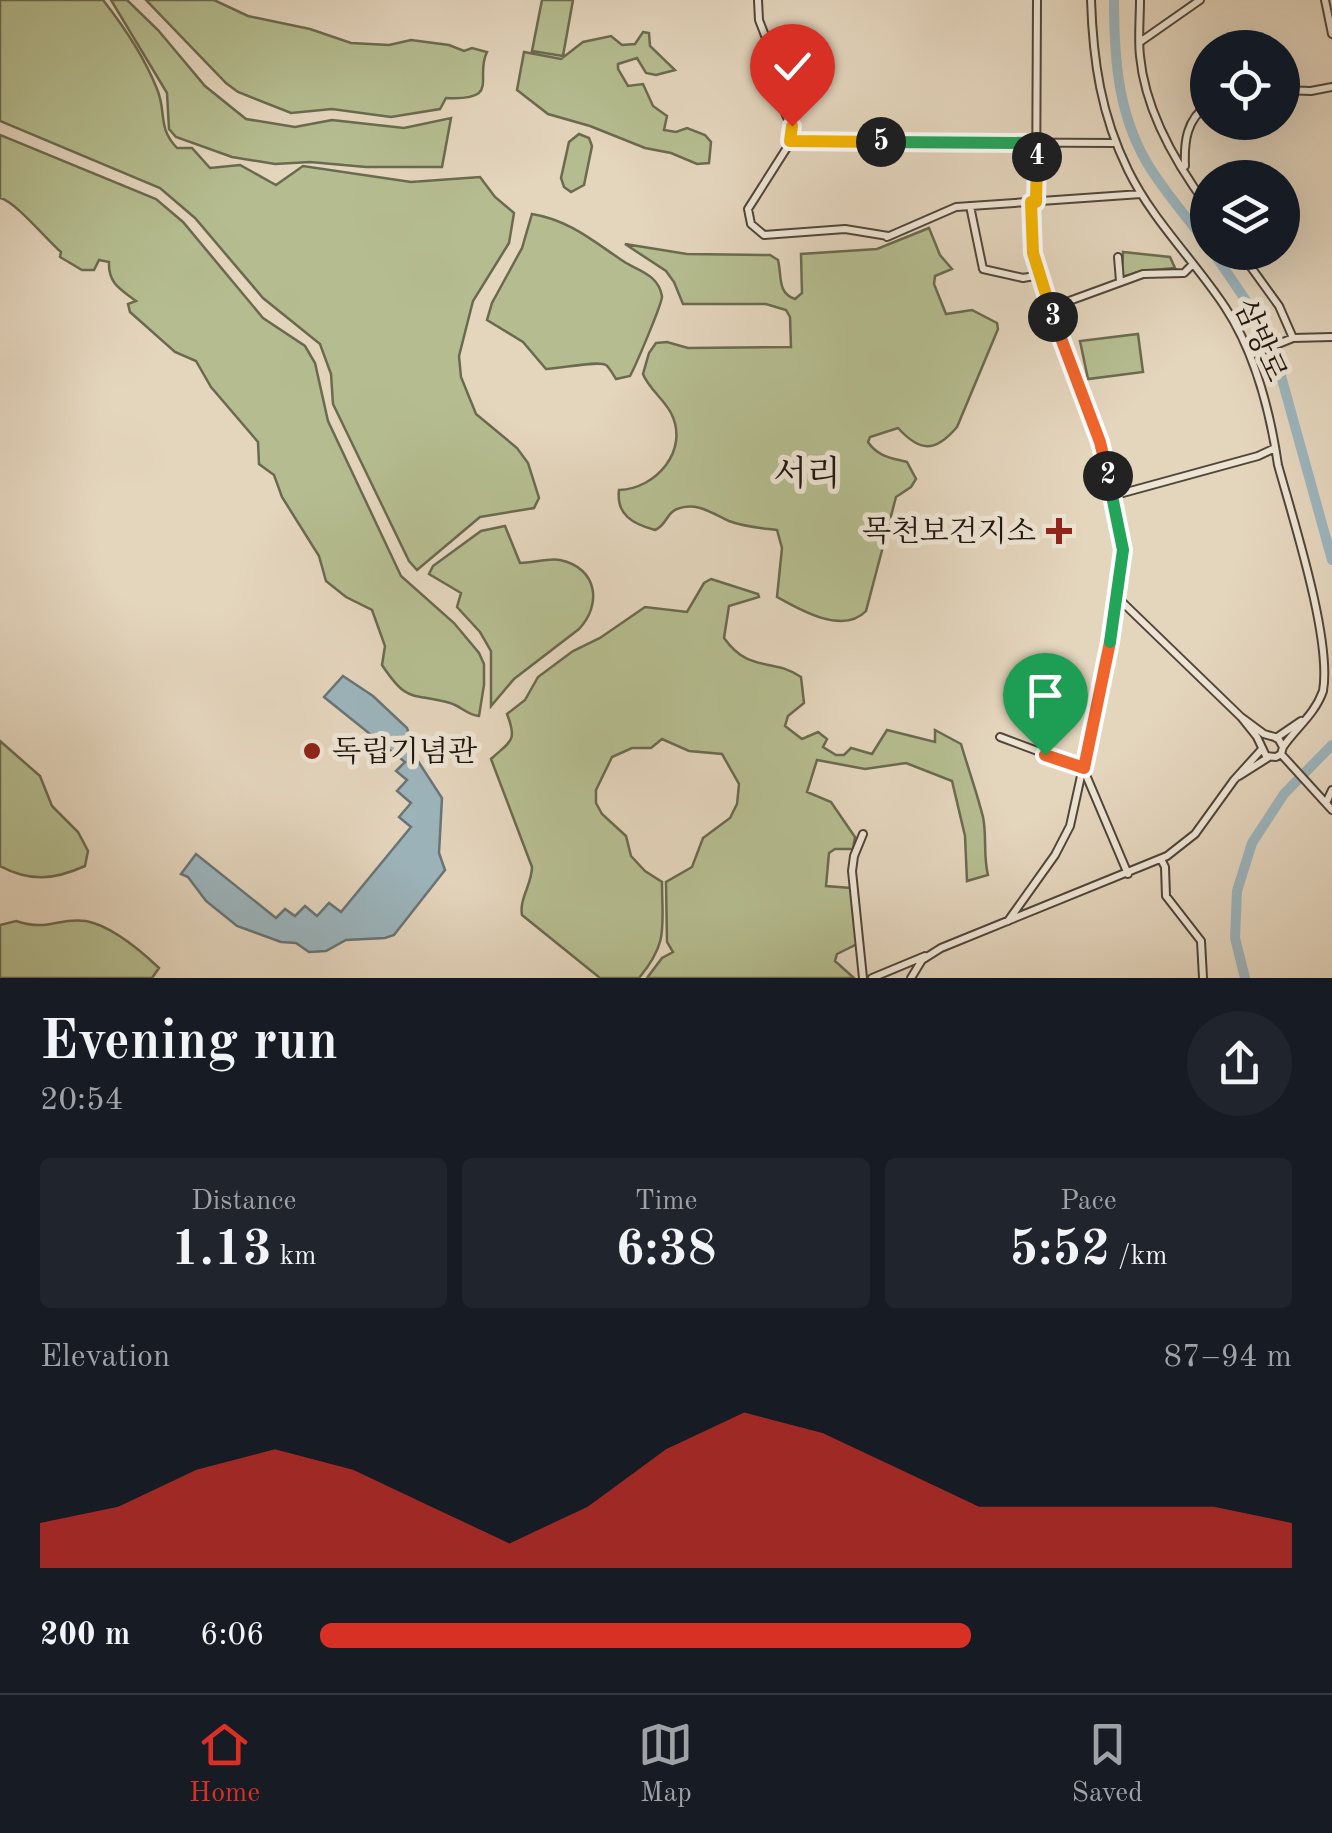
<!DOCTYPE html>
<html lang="en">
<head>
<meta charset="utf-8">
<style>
	:root { --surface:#171b24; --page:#20242c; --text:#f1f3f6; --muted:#9ea1a6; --line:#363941; --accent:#d93025 }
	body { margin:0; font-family:"Old Standard TT","Noto Serif KR",serif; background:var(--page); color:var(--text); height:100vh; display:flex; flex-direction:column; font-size:38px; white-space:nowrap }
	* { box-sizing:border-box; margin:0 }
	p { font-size:32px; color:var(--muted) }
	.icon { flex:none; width:55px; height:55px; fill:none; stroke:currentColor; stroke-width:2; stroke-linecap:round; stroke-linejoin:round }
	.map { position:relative; height:978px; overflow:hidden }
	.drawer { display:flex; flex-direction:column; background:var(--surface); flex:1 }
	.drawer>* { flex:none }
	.buttons { position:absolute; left:1190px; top:30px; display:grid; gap:20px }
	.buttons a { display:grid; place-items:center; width:110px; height:110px; border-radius:50%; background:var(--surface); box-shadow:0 10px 40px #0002; font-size:50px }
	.pin { position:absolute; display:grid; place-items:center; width:85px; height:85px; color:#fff; margin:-102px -42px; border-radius:50% 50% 50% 0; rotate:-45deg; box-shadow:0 0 10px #0007 }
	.pin .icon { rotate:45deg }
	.km { position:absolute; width:50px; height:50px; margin:-25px; border-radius:50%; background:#222; color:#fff; font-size:28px; line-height:50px; text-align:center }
	.round { display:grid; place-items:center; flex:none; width:105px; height:105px; border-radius:52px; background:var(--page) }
	.headline { display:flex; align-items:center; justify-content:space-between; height:170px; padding:0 40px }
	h1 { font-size:55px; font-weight:600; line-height:75px }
	.figures { display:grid; grid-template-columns:repeat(3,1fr); gap:15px; height:170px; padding:10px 40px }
	.figures div { display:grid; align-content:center; border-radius:10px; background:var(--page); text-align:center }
	.figures b { font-size:50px; font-weight:600 }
	.figures small { font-size:28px; font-weight:400 }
	.figures p { font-size:28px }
	.chart { height:280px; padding:20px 40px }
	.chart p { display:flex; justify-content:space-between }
	.chart svg { width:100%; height:180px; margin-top:10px; fill:var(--accent); opacity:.7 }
	ul { padding:0 40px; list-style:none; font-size:32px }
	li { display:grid; grid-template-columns:160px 120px 1fr; align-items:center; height:75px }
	li i { height:25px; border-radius:12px; background:var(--accent) }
	.menu { display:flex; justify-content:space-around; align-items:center; height:140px; border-top:2px solid var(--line); background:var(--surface); font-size:28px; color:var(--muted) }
	.menu a { display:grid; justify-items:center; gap:5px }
	.menu .current { color:var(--accent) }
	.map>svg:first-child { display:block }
	.green { fill:#b5bd90; stroke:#6a6a50; stroke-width:2.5 }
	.water { fill:#9cb5bd; stroke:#6a7577; stroke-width:2.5 }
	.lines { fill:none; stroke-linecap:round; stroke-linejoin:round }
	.river { stroke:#9cb5bd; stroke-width:10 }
	.minor-casing { stroke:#50463a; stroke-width:10 }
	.minor { stroke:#ede4d4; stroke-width:6 }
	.split-1-casing { stroke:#fff; stroke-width:20 }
	.split-2-casing { stroke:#fff; stroke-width:20 }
	.split-3-casing { stroke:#fff; stroke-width:20 }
	.split-4-casing { stroke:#fff; stroke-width:20 }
	.split-5-casing { stroke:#fff; stroke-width:20 }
	.split-6-casing { stroke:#fff; stroke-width:20 }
	.split-1 { stroke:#f0652b; stroke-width:12 }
	.split-2 { stroke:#22a559; stroke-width:12 }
	.split-3 { stroke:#f0652b; stroke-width:12 }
	.split-4 { stroke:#f5b400; stroke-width:12 }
	.split-5 { stroke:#22a559; stroke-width:12 }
	.split-6 { stroke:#f5b400; stroke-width:12 }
	.poi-dot { fill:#8f2418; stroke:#ede4d4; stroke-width:4 }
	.labels { text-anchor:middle; stroke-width:10; stroke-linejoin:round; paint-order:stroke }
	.street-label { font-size:30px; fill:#1f160f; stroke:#ede4d4 }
	.poi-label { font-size:30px; fill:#1f160f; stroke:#ede4d4; text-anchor:end }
	.quarter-label { font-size:35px; fill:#1f160f; stroke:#ede4d4 }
</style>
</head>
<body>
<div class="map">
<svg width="1332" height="978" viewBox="0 0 1332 978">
	<rect width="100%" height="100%" fill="#e4d5bd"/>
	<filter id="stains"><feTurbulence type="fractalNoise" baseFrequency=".002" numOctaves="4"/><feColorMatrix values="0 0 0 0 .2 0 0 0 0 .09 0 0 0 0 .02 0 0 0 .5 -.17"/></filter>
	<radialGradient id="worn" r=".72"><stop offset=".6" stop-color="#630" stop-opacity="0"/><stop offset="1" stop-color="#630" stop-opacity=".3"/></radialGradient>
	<!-- green -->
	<path class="green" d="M0 0H103C125 28 144 56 157 89 167 113 157 127 177 148H192L210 168 240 165 276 185 303 166 411 182 480 177 495 197 514 213 509 243 473 301 459 356 461 377 476 414 517 448 528 463 539 498 534 508 480 517 417 570 409 561 333 404 331 374 320 344 263 298 195 218 160 188 0 121Z
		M111 0H127L158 30 205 86 246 119 295 127 332 120 404 128 451 118 442 167H366L310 162 275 164 232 157 176 137 169 129 167 93Z
		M146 0H214L248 16 310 29 351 43 389 45 411 40 449 45 464 51 472 48 487 52C474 78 502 101 446 98L440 109 391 117 332 109 291 113 238 92 226 83Z
		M542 0H573L563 56 532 51Z
		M643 32 649 33 650 46 675 70 656 75 646 73 637 58 618 64V69L628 86 643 84 653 106 667 116 664 130 676 132 687 128 705 135 711 142 709 163 697 164 671 153 645 148 590 126 548 114 517 90 524 52 561 59 583 42 611 36 622 45 635 44Z
		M579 134 589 138 592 146 584 185 571 192 564 187 561 178 569 142Z
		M0 135 156 199 183 222 263 318 305 346 315 363 328 421 401 576 454 623 479 653 484 664V685L479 716C467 715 461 706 450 703 410 692 408 704 382 665L385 646 372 610 346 597 326 581 319 556 282 497 274 475 259 464 258 442 211 387 196 361 175 352 130 312 128 304 136 301C120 289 108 283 109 262L99 260 94 270H82L60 257 61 252C46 239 15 201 0 198Z
		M532 214C569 220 593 241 623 261 638 271 658 274 662 296 663 302 635 367 630 376L616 379C614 376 609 367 606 365 599 360 559 369 546 369L523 342 487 320 492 303 522 248Z
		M929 228 940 255 952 269 935 276 934 284 946 314 972 310 997 323 998 329 957 427C935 453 920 452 898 428L870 437 868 442C878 457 892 458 907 462L916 479 911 487 896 497 866 611C843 635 800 610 777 597L782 548 777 530C761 528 744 527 729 521 713 514 697 501 677 509 666 513 667 525 655 530 633 524 616 515 619 490 656 489 690 450 671 413 663 398 649 389 643 374L649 353 656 343 667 342 688 348 791 347 790 317 786 310 766 304H683L674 282 666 271 625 244 687 254 770 255 778 260C782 276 777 293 795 299L802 293 801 254 877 249Z
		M1123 252 1170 257 1175 268 1142 271 1122 277Z
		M1138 334 1143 372 1088 379 1080 341Z
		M505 526 520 563C532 563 549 558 560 560 598 568 602 605 579 629L514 679 491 706V651L480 632 457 607 461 593 429 574 433 566 481 531Z
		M711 579 758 594 759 597 729 606 724 638C750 674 772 657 801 677L804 703 788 716 785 726 802 739 818 732 827 739 823 747 836 755H844L851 748 872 754 887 730 935 742V730L961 744C968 768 977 793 983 817 987 836 983 856 988 875L967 881 965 836 952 781 906 763 865 769 817 760 807 792 831 802 855 837 853 849H835L829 853 826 886 851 888 857 944 837 954 835 961 854 978H647L662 958 673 952 667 942 666 882 692 867 703 838 730 818 737 804 739 784 722 754 689 751 662 739 651 748H632L612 757 596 790V803L602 814 626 836 631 856 645 871 662 882C662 927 669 942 639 978H600L522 915C519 899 532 884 532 867L491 759C510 741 518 742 507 714L525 700 538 677 573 651 600 638 645 607 687 612 704 583Z
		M0 741 40 776 52 806 78 832 88 851 85 866C54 880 30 882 0 866Z
		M16 921C49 932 58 917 86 921 112 926 140 950 159 968L152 978H0V925Z"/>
	<!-- water -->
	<path class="water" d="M343 676 373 696 407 728 416 758 442 798 439 853 445 870 394 935 385 938 346 940 326 951 309 952 296 943 281 942 237 926 206 901 188 877 181 874 196 854 276 918 285 909 295 916 305 906 317 916 329 903 341 912 411 827 399 817 411 803 397 791 407 780 396 771 405 762 324 697Z"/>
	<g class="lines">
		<!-- river -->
		<path class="river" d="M1114 0C1114 60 1118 119 1152 171 1169 197 1189 220 1208 245
			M1213 252 1270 336 1332 560
			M1245 978 1235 938 1237 891 1252 843 1284 794 1332 745"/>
		<defs>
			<path id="minor" d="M758 0 759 20 769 46 775 91 791 126 788 146 748 209 751 224 764 235 845 229 888 236
				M1091 0C1093 61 1101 115 1128 170 1153 221 1194 260 1225 307 1256 354 1270 411 1278 465 1293 519 1332 640 1323 691 1315 714 1296 728 1283 747
				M1140 0C1140 18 1138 38 1140 56 1145 110 1176 164 1208 207
				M1325 0 1332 34
				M1140 42 1200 0
				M1282 90 1311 91 1332 87
				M790 141 1116 143
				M1185 166C1184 143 1186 119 1208 105
				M1036 202 1037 0
				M970 206 983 269 1023 278 1040 275
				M887 237 956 207 1141 194
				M1240 252 1279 306 1293 338
				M1118 257 1120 281
				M1050 308 1143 274 1184 273 1193 264
				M1251 355 1293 338 1332 337
				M1112 496 1258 456 1275 448
				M1119 599 1241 717 1257 737 1266 756 1276 757 1281 754 1283 747 1278 738 1264 734 1241 717
				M1000 737 1083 768 1128 874
				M1276 738 1301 721
				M1281 754 1332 810
				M1239 776 1269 757
				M1326 803 1332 790
				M863 834 854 856 852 871 863 978
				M1161 859 1165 867 1166 896 1201 941 1203 978
				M1008 921 1055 855 1070 826 1108 653 1123 562 1099 442 1033 253 1031 202
				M872 978 925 956
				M911 978 922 960 941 948 1167 856 1195 834 1234 780 1262 749"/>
		</defs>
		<!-- minor casing -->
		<use href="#minor" class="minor-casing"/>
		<!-- minor -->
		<use href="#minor" class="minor"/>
	</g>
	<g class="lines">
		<defs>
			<path id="split-1" d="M1045 755 1084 768 1110 642"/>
			<path id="split-2" d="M1108 476 1123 550 1110 642"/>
			<path id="split-3" d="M1053 317 1100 442 1108 476"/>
			<path id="split-4" d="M1037 157 1036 202H1031L1033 253 1053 317"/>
			<path id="split-5" d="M881 142 1037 143V157"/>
			<path id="split-6" d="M792 126 790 141 881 142"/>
		</defs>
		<!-- split-1 casing -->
		<use href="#split-1" class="split-1-casing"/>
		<!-- split-2 casing -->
		<use href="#split-2" class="split-2-casing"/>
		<!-- split-3 casing -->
		<use href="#split-3" class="split-3-casing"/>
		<!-- split-4 casing -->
		<use href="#split-4" class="split-4-casing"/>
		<!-- split-5 casing -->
		<use href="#split-5" class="split-5-casing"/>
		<!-- split-6 casing -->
		<use href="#split-6" class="split-6-casing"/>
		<!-- split-1 -->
		<use href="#split-1" class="split-1"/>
		<!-- split-2 -->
		<use href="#split-2" class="split-2"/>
		<!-- split-3 -->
		<use href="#split-3" class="split-3"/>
		<!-- split-4 -->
		<use href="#split-4" class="split-4"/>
		<!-- split-5 -->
		<use href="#split-5" class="split-5"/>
		<!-- split-6 -->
		<use href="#split-6" class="split-6"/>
	</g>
	<!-- markers -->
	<g class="poi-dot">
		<path d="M1054 516h10v10h10v10h-10v10h-10v-10h-10v-10h10z"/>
		<circle cx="312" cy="751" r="10"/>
	</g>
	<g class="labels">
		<!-- street labels -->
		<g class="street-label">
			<text transform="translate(1261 340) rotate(66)" y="10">삼방로</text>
		</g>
		<!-- poi labels -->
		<g class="poi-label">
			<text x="1036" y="541">목천보건지소</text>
			<text x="332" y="761" text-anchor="start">독립기념관</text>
		</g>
		<!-- quarter labels -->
		<g class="quarter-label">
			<text x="807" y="485">서리</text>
		</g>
	</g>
	<rect width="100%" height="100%" filter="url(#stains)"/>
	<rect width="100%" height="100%" fill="url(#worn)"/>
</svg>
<div class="buttons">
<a><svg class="icon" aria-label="locate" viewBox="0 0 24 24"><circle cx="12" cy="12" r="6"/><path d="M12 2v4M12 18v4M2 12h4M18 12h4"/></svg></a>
<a><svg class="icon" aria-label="layers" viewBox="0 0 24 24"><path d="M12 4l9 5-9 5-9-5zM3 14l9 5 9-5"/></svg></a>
</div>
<div class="pin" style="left:1045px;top:755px;background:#1e9e55"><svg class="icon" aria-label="arrive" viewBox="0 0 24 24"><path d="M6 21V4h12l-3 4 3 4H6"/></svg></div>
<div class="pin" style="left:792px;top:126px;background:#d93025"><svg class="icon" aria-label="check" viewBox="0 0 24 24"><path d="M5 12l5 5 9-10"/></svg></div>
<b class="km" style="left:1108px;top:476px">2</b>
<b class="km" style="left:1053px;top:317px">3</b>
<b class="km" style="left:1037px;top:157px">4</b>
<b class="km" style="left:881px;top:142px">5</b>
</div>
<section class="drawer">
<div class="headline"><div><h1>Evening run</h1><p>20:54</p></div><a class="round"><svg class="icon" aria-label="share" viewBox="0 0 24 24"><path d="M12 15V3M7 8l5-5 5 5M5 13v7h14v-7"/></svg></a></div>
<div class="figures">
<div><p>Distance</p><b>1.13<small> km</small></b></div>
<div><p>Time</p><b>6:38</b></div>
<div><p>Pace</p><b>5:52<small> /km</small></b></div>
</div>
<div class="chart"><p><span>Elevation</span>87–94 m</p>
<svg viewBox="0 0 160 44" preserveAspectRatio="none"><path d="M0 44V33L10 29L20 20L30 15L40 20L50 29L60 38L70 29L80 15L90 6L100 11L110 20L120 29L130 29L140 29L150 29L160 33V44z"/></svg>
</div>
<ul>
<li><b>200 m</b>6:06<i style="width:67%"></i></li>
</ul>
</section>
<nav class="menu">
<a class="current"><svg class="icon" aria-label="home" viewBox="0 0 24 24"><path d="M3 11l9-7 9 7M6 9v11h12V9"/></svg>Home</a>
<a><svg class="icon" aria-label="map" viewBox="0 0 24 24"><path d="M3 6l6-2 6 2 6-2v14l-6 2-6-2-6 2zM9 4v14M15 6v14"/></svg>Map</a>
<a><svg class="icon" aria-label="saved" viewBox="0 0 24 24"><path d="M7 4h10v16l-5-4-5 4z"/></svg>Saved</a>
</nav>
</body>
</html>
